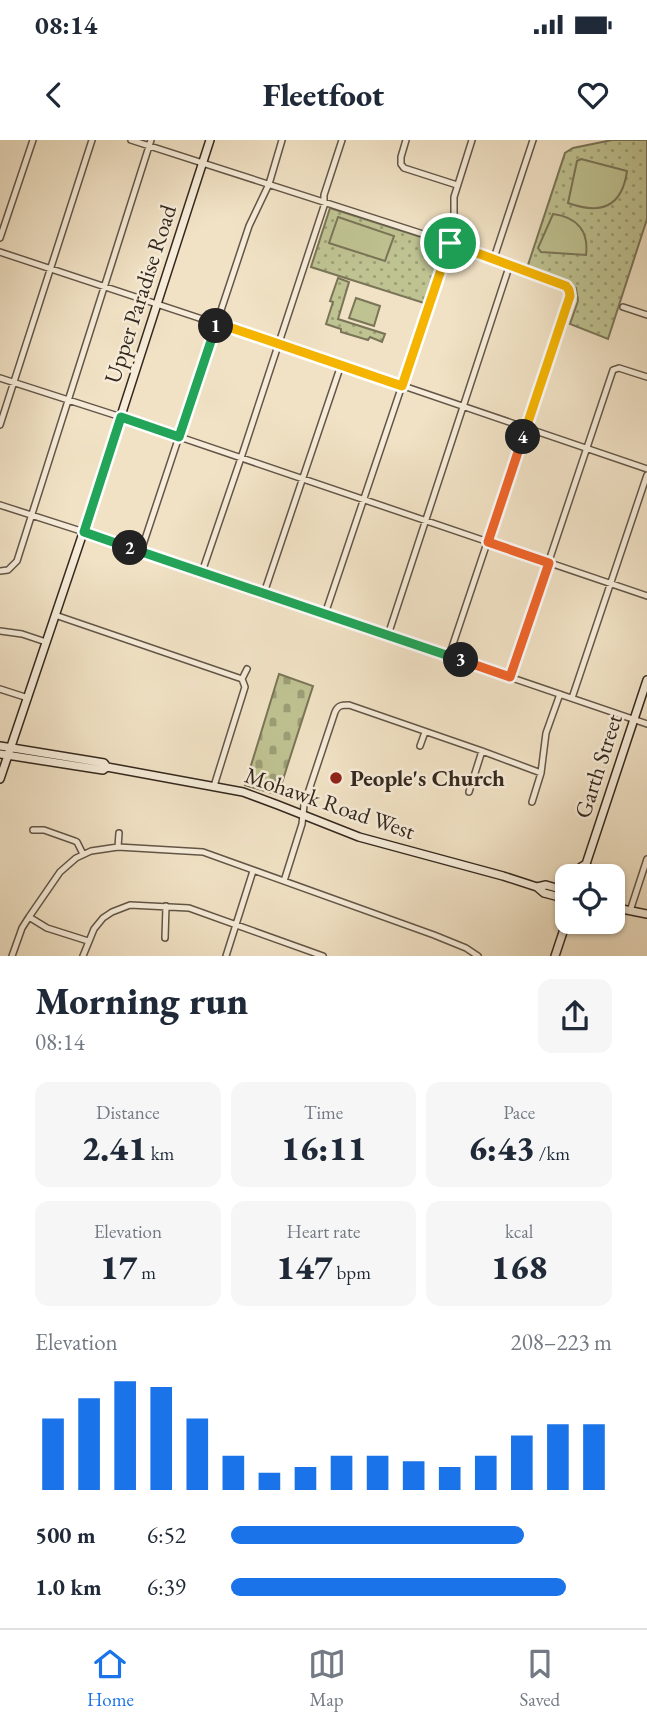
<!DOCTYPE html>
<html lang="en">
<head>
<meta charset="utf-8">
<style>
	:root { --surface:#fff; --page:#f6f6f7; --text:#1f2937; --muted:#747a83; --line:#e0e1e3; --accent:#1a73e8 }
	body { margin:0; font-family:"EB Garamond",serif; background:var(--page); color:var(--text); height:100vh; display:flex; flex-direction:column; font-size:26px; white-space:nowrap }
	* { box-sizing:border-box; margin:0 }
	p { font-size:23px; color:var(--muted) }
	.icon { flex:none; width:38px; height:38px; fill:none; stroke:currentColor; stroke-width:2; stroke-linecap:round; stroke-linejoin:round }
	.map { position:relative; height:816px; overflow:hidden }
	.drawer { display:flex; flex-direction:column; background:var(--surface); flex:1 }
	.drawer>* { flex:none }
	.controls { position:absolute; left:555px; top:724px; display:grid; gap:14px }
	.controls a { display:grid; place-items:center; width:70px; height:70px; border-radius:14px; background:var(--surface); box-shadow:0 2px 5px #0004; font-size:35px }
	.pin { position:absolute; display:grid; place-items:center; width:60px; height:60px; color:#fff; margin:-30px; border:4px solid #fff; border-radius:50%; box-shadow:0 2px 7px #0007 }
	.km { position:absolute; width:35px; height:35px; margin:-18px; border-radius:50%; background:#222; color:#fff; font-size:19px; line-height:35px; text-align:center }
	.round { display:grid; place-items:center; flex:none; width:74px; height:74px; border-radius:14px; background:var(--page) }
	.headline { display:flex; align-items:center; justify-content:space-between; height:119px; padding:0 35px }
	h1 { font-size:38px; font-weight:800; line-height:52px }
	.metrics { display:grid; grid-template-columns:repeat(3,1fr); gap:10px; height:119px; padding:7px 35px }
	.metrics div { display:grid; align-content:center; border-radius:14px; background:var(--page); text-align:center }
	.metrics b { font-size:35px; font-weight:800 }
	.metrics small { font-size:19px; font-weight:400 }
	.metrics p { font-size:19px }
	.chart { height:196px; padding:14px 35px }
	.chart p { display:flex; justify-content:space-between }
	.chart svg { width:100%; height:126px; margin-top:7px; stroke:var(--accent); stroke-width:6 }
	ul { padding:0 35px; list-style:none; font-size:23px }
	li { display:grid; grid-template-columns:112px 84px 1fr; align-items:center; height:52px }
	li i { height:18px; border-radius:9px; background:var(--accent) }
	.status { display:flex; justify-content:space-between; align-items:center; height:49px; padding:0 35px; background:var(--surface); direction:ltr }
	.status svg { height:19px; fill:currentColor }
	header { display:flex; justify-content:space-between; align-items:center; height:91px; padding:0 35px; background:var(--surface); font-size:32px; font-weight:800 }
	.tab-bar { display:flex; justify-content:space-around; align-items:center; height:98px; border-top:2px solid var(--line); background:var(--surface); font-size:19px; color:var(--muted) }
	.tab-bar a { display:grid; justify-items:center; gap:4px }
	.tab-bar .active { color:var(--accent) }
	.map>svg:first-child { display:block }
	.cemetery { fill:url(#cemetery-stones); stroke:#7a7558; stroke-width:2 }
	.park { fill:url(#park-dots); stroke:#7a7558; stroke-width:2 }
	.pitch { fill:#bfc291; stroke:#7a7558; stroke-width:2 }
	.lines { fill:none; stroke-linecap:round; stroke-linejoin:round }
	.street-casing { stroke:#635648; stroke-width:8 }
	.secondary-casing { stroke:#34281e; stroke-width:10 }
	.street { stroke:#f6ecd9; stroke-width:5 }
	.secondary { stroke:#f6ecd9; stroke-width:7 }
	.split-1-casing { stroke:#fff; stroke-width:14 }
	.split-2-casing { stroke:#fff; stroke-width:14 }
	.split-3-casing { stroke:#fff; stroke-width:14 }
	.split-4-casing { stroke:#fff; stroke-width:14 }
	.split-5-casing { stroke:#fff; stroke-width:14 }
	.split-1 { stroke:#f5b400; stroke-width:9 }
	.split-2 { stroke:#22a559; stroke-width:9 }
	.split-3 { stroke:#22a559; stroke-width:9 }
	.split-4 { stroke:#f0652b; stroke-width:9 }
	.split-5 { stroke:#f5b400; stroke-width:9 }
	.poi-dot { fill:#8f2418; stroke:#f6ecd9; stroke-width:2.5 }
	.labels { text-anchor:middle; stroke-width:5; stroke-linejoin:round; paint-order:stroke }
	.street-label { font-size:23px; fill:#34281e; stroke:#f6ecd9 }
	.poi-label { font-size:23px; font-weight:bold; fill:#34281e; stroke:#f6ecd9; text-anchor:start }
</style>
</head>
<body>
<div class="status"><b>08:14</b><svg viewBox="0 0 49 12"><path d="M0 12V9h3v3zM5 12V6h3v6zM10 12V3h3v9zM15 12V0h3v12zM26 1h20v11H26zM47 4h2v5h-2z"/></svg></div>
<header><svg class="icon" aria-label="back" viewBox="0 0 24 24"><path d="M15 5l-7 7 7 7"/></svg>Fleetfoot<svg class="icon" aria-label="heart" viewBox="0 0 24 24"><path d="M12 20l-8-8c-3-5 5-10 8-4 3-6 11-1 8 4z"/></svg></header>
<div class="map">
<svg width="647" height="816" viewBox="0 0 647 816">
	<defs>
		<pattern id="cemetery-stones" width="16" height="16" patternUnits="userSpaceOnUse" patternTransform="scale(1.75)"><rect width="16" height="16" fill="#bfc291"/><path d="M2 7V4a2 2 0 0 1 4 0v3zM10 15v-3a2 2 0 0 1 4 0v3z" fill="#9c9e76"/></pattern>
		<pattern id="park-dots" width="8" height="8" patternUnits="userSpaceOnUse" patternTransform="scale(1.75)"><rect width="8" height="8" fill="#bfc291"/><path d="M2 2h.1M6 6h.1" fill="none" stroke="#9c9e76" stroke-width="1.8" stroke-linecap="round"/></pattern>
	</defs>
	<rect width="100%" height="100%" fill="#f1e2c5"/>
	<filter id="stains"><feTurbulence type="fractalNoise" baseFrequency=".00286" numOctaves="4"/><feColorMatrix values="0 0 0 0 .2 0 0 0 0 .09 0 0 0 0 .02 0 0 0 .5 -.17"/></filter>
	<radialGradient id="worn" r=".72"><stop offset=".6" stop-color="#630" stop-opacity="0"/><stop offset="1" stop-color="#630" stop-opacity=".3"/></radialGradient>
	<!-- cemetery -->
	<path class="cemetery" d="M279 534 313 546 278 655 245 645Z"/>
	<!-- park -->
	<path class="park" d="M612 0H647V79L608 199 570 184 578 161 576 148 527 128 565 13 573 8Z
		M330 68 443 104 424 163 311 127Z
		M338 138 349 142 338 179 385 194 382 202 370 197 368 200 341 192V189L326 184 333 162 330 161Z"/>
	<!-- pitch -->
	<path class="pitch" d="M581 19 627 31C622 67 601 75 568 63L577 21Z
		M553 74C577 77 589 91 586 115L541 112 538 108Z
		M338 77 394 96 385 121 329 103Z
		M356 158 380 166 374 186 349 178Z"/>
	<g class="lines">
		<defs>
			<path id="street" d="M131 0 454 104 566 146 569 150 570 156 449 516
				M406 0 401 17V24L404 28 457 45
				M0 98 33 0
				M0 112 383 239 647 329
				M494 118 533 0
				M623 167 647 175
				M0 238 121 277 647 456
				M0 285 92 0
				M0 365 84 392 647 584
				M141 411 249 86 269 44 282 0
				M0 431 8 430 17 421 151 0
				M202 432 241 318 324 66V55L342 0
				M264 453 341 225
				M325 474 450 103 454 83V57L472 0
				M55 475 242 539 245 547 214 646
				M0 491 22 494 46 502
				M388 495 510 124
				M510 537 613 230 619 228 647 237
				M242 539 247 529
				M0 549 28 558
				M572 558 647 335
				M420 606 425 592
				M469 652 482 611
				M532 662 541 633 546 593 560 554
				M33 690H44L75 701 77 702 83 714
				M118 707 119 693
				M284 741 302 684 304 665 335 572C338 565 342 565 349 565L482 611 541 633
				M630 771 647 719
				M29 777 47 788 88 801
				M165 798 166 766
				M12 816 22 788 29 777 60 732 76 718 91 711 118 707 203 712 434 795 466 808 478 816
				M83 816 94 789 103 778 112 772 130 765 189 768 323 816
				M226 816 253 731"/>
			<path id="secondary" d="M0 606 104 623 107 627
				M0 614 103 630 107 627 243 652 278 665 359 697 503 736 537 747 544 753 567 759
				M0 639 85 387 210 0
				M577 737 581 727 586 724
				M586 737 589 729 586 724 647 540
				M537 747 546 745 567 751
				M612 767 647 774
				M555 816 565 786 562 782 567 767"/>
		</defs>
		<!-- street casing -->
		<use href="#street" class="street-casing"/>
		<!-- secondary casing -->
		<use href="#secondary" class="secondary-casing"/>
		<!-- street -->
		<use href="#street" class="street"/>
		<!-- secondary -->
		<use href="#secondary" class="secondary"/>
	</g>
	<g class="lines">
		<defs>
			<path id="split-1" d="M216 186 217 183 402 246 450 103"/>
			<path id="split-2" d="M130 408 84 392 121 277 179 297 216 186"/>
			<path id="split-3" d="M130 408 461 520"/>
			<path id="split-4" d="M461 520 510 537 549 423 488 402 523 297"/>
			<path id="split-5" d="M450 103 566 146 569 150 570 156 523 297"/>
		</defs>
		<!-- split-1 casing -->
		<use href="#split-1" class="split-1-casing"/>
		<!-- split-2 casing -->
		<use href="#split-2" class="split-2-casing"/>
		<!-- split-3 casing -->
		<use href="#split-3" class="split-3-casing"/>
		<!-- split-4 casing -->
		<use href="#split-4" class="split-4-casing"/>
		<!-- split-5 casing -->
		<use href="#split-5" class="split-5-casing"/>
		<!-- split-1 -->
		<use href="#split-1" class="split-1"/>
		<!-- split-2 -->
		<use href="#split-2" class="split-2"/>
		<!-- split-3 -->
		<use href="#split-3" class="split-3"/>
		<!-- split-4 -->
		<use href="#split-4" class="split-4"/>
		<!-- split-5 -->
		<use href="#split-5" class="split-5"/>
	</g>
	<!-- markers -->
	<circle class="poi-dot" cx="336" cy="638" r="7"/>
	<g class="labels">
		<!-- street labels -->
		<g class="street-label">
			<text transform="translate(140 154) rotate(-72)" y="8">Upper Paradise Road</text>
			<text transform="translate(598 626) rotate(-72)" y="8">Garth Street</text>
			<text transform="translate(330 663) rotate(19)" y="8">Mohawk Road West</text>
		</g>
		<!-- poi labels -->
		<g class="poi-label">
			<text x="350" y="646">People's Church</text>
		</g>
	</g>
	<rect width="100%" height="100%" filter="url(#stains)"/>
	<rect width="100%" height="100%" fill="url(#worn)"/>
</svg>
<div class="controls">
<a><svg class="icon" aria-label="locate" viewBox="0 0 24 24"><circle cx="12" cy="12" r="6"/><path d="M12 2v4M12 18v4M2 12h4M18 12h4"/></svg></a>
</div>
<div class="pin" style="left:450px;top:103px;background:#1e9e55"><svg class="icon" aria-label="arrive" viewBox="0 0 24 24"><path d="M6 21V4h12l-3 4 3 4H6"/></svg></div>
<b class="km" style="left:216px;top:186px">1</b>
<b class="km" style="left:130px;top:408px">2</b>
<b class="km" style="left:461px;top:520px">3</b>
<b class="km" style="left:523px;top:297px">4</b>
</div>
<section class="drawer">
<div class="headline"><div><h1>Morning run</h1><p>08:14</p></div><a class="round"><svg class="icon" aria-label="share" viewBox="0 0 24 24"><path d="M12 15V3M7 8l5-5 5 5M5 13v7h14v-7"/></svg></a></div>
<div class="metrics">
<div><p>Distance</p><b>2.41<small> km</small></b></div>
<div><p>Time</p><b>16:11</b></div>
<div><p>Pace</p><b>6:43<small> /km</small></b></div>
</div>
<div class="metrics">
<div><p>Elevation</p><b>17<small> m</small></b></div>
<div><p>Heart rate</p><b>147<small> bpm</small></b></div>
<div><p>kcal</p><b>168</b></div>
</div>
<div class="chart"><p><span>Elevation</span>208–223 m</p>
<svg viewBox="0 0 160 44" preserveAspectRatio="none"><path d="M5 44V19M15 44V12M25 44V6M35 44V8M45 44V19M55 44V32M65 44V38M75 44V36M85 44V32M95 44V32M105 44V34M115 44V36M125 44V32M135 44V25M145 44V21M155 44V21"/></svg>
</div>
<ul>
<li><b>500 m</b>6:52<i style="width:77%"></i></li>
<li><b>1.0 km</b>6:39<i style="width:88%"></i></li>
</ul>
</section>
<nav class="tab-bar">
<a class="active"><svg class="icon" aria-label="home" viewBox="0 0 24 24"><path d="M3 11l9-7 9 7M6 9v11h12V9"/></svg>Home</a>
<a><svg class="icon" aria-label="map" viewBox="0 0 24 24"><path d="M3 6l6-2 6 2 6-2v14l-6 2-6-2-6 2zM9 4v14M15 6v14"/></svg>Map</a>
<a><svg class="icon" aria-label="saved" viewBox="0 0 24 24"><path d="M7 4h10v16l-5-4-5 4z"/></svg>Saved</a>
</nav>
</body>
</html>
